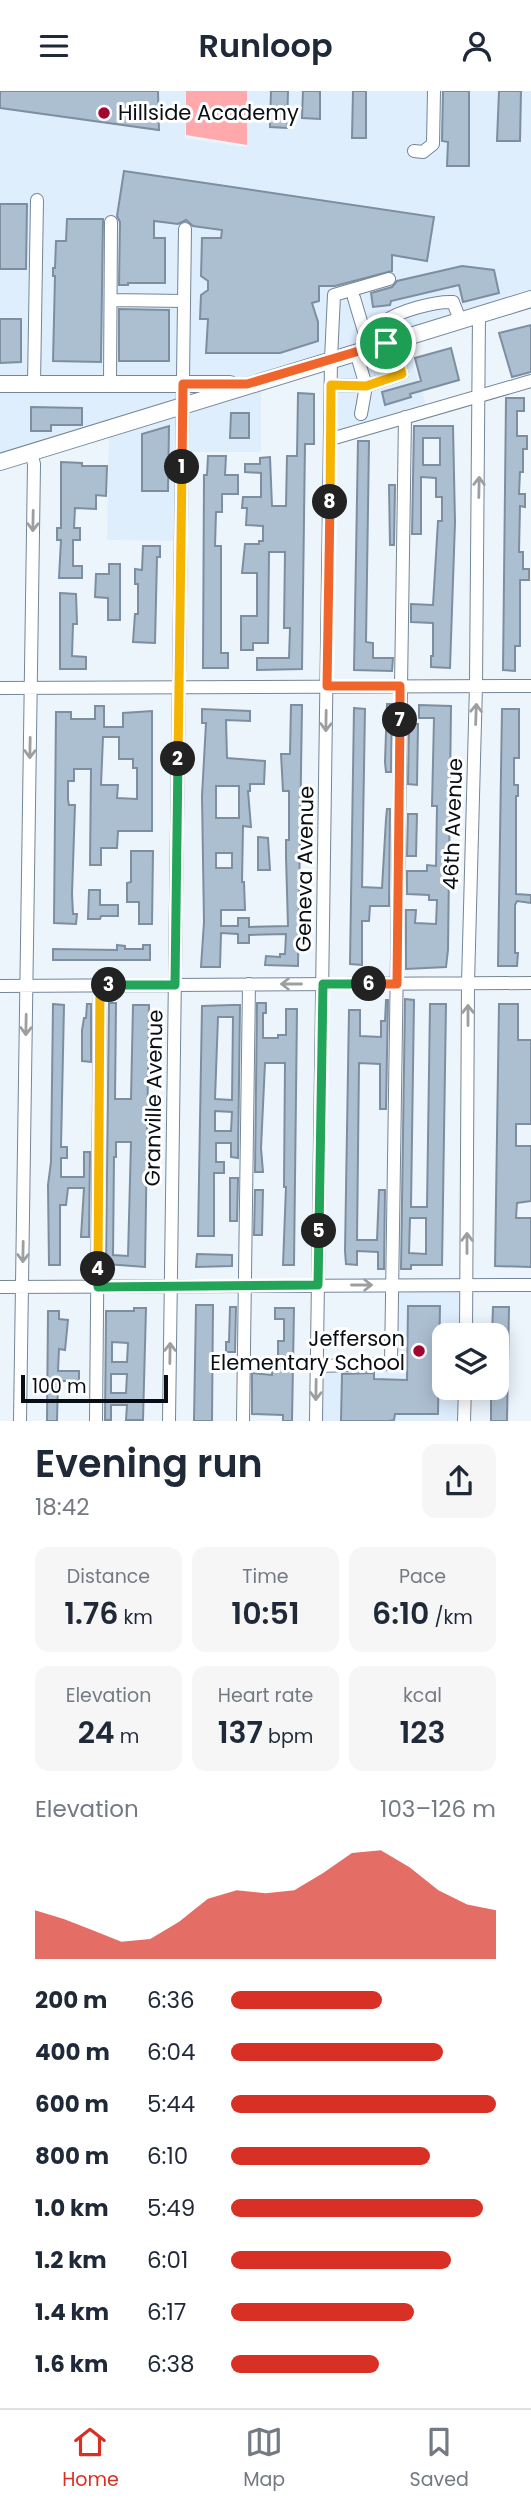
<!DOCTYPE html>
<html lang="en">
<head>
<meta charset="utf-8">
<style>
	:root { --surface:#fff; --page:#f6f6f7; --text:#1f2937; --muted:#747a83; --line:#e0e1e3; --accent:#d93025 }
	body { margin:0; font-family:Poppins,sans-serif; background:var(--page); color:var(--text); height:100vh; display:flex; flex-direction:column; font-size:26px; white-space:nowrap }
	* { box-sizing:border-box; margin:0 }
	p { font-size:23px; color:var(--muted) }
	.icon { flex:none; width:38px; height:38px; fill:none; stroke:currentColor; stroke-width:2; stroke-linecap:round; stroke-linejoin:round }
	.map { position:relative; height:1330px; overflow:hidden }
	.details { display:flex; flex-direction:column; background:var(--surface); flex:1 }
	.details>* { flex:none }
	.buttons { position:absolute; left:432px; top:1232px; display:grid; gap:14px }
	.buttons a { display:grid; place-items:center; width:77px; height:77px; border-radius:14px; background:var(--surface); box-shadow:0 4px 18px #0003; font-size:35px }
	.scale { position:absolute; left:21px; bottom:18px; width:147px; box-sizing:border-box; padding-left:7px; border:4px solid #080e14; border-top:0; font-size:19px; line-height:24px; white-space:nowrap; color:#080e14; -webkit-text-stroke:5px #fff; paint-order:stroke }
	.pin { position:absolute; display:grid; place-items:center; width:60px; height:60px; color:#fff; margin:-30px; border:4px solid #fff; border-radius:50%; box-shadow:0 2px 7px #0007 }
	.km { position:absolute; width:35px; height:35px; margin:-18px; border-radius:50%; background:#222; color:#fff; font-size:19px; line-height:35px; text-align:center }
	.round { display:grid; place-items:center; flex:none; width:74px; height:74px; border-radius:14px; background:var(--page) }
	.head { display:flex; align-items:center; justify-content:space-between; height:119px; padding:0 35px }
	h1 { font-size:38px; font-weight:600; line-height:52px }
	.figures { display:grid; grid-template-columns:repeat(3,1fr); gap:10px; height:119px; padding:7px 35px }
	.figures div { display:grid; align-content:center; border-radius:14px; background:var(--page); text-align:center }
	.figures b { font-size:30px; font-weight:600 }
	.figures small { font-size:19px; font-weight:400 }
	.figures p { font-size:19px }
	.chart { height:196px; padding:14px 35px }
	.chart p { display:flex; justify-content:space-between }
	.chart svg { width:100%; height:126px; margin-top:7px; fill:var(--accent); opacity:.7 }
	ul { padding:0 35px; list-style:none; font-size:23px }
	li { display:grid; grid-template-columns:112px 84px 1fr; align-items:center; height:52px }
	li i { height:18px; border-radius:9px; background:var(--accent) }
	header { display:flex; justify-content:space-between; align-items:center; height:91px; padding:0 35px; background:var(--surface); font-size:32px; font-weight:600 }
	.dock { display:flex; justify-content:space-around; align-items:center; height:98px; border-top:2px solid var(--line); background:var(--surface); font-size:19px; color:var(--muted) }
	.dock a { display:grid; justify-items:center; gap:4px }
	.dock .current { color:var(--accent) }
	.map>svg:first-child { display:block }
	.built { fill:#deeefd }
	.green { fill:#ffa9ad }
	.building { fill:#acbfd1; stroke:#7c8ea0; stroke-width:2; fill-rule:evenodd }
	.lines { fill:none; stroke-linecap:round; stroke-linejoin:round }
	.minor-casing { stroke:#748697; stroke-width:14 }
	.major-casing { stroke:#748697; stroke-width:18 }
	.minor { stroke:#fff; stroke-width:12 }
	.major { stroke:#fff; stroke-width:16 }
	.oneway { stroke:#9c9fa1 }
	.split-1-casing { stroke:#fff; stroke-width:14 }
	.split-2-casing { stroke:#fff; stroke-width:14 }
	.split-3-casing { stroke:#fff; stroke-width:14 }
	.split-4-casing { stroke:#fff; stroke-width:14 }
	.split-5-casing { stroke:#fff; stroke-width:14 }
	.split-6-casing { stroke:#fff; stroke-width:14 }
	.split-7-casing { stroke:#fff; stroke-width:14 }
	.split-8-casing { stroke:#fff; stroke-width:14 }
	.split-9-casing { stroke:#fff; stroke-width:14 }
	.split-1 { stroke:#f0652b; stroke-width:9 }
	.split-2 { stroke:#f5b400; stroke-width:9 }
	.split-3 { stroke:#22a559; stroke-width:9 }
	.split-4 { stroke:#f5b400; stroke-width:9 }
	.split-5 { stroke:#22a559; stroke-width:9 }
	.split-6 { stroke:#22a559; stroke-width:9 }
	.split-7 { stroke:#f0652b; stroke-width:9 }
	.split-8 { stroke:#f0652b; stroke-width:9 }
	.split-9 { stroke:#f5b400; stroke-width:9 }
	.poi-dot { fill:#a30632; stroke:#fff; stroke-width:2.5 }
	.labels { text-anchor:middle; stroke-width:6; stroke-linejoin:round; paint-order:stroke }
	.poi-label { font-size:21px; fill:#080e14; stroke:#fff; text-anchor:start }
	.street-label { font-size:21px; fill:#080e14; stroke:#fff }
</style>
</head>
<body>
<header><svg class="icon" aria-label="menu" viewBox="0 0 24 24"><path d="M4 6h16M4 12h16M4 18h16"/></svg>Runloop<svg class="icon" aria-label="person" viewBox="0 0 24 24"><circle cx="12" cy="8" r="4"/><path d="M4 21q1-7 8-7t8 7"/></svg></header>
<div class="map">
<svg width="531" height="1330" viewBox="0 0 531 1330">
	<rect width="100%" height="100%" fill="#edf5fc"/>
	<!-- built -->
	<path class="built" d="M0 0H186L185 47 246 56 247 0H531V208L246 292H0Z
		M406 251 427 316 333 345 334 273Z
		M261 294V361H183V450L107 449 109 339Z
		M0 295H181V313L0 367Z
		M464 1196 463 1244H444V1297H462V1330H320L321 1278 393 1276 394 1197Z"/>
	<!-- green -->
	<path class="green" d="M186 0H247V54L186 44Z"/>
	<!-- building -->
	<path class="building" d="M0 0H158L159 39 0 17Z
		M271 0H288L287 37 270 36Z
		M303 0H320V28L302 27Z
		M353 0H366V47H352Z
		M443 0H469V75H447L448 51 442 50Z
		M499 0H521L520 50H497Z
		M124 80 434 126 427 170 392 164V180L335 195H319V210L312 212 318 231V250L280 262H206L208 228H200L201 204 208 199V190L201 185 202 147H221L222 139 193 135 186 129 178 133 154 130V147H165V192H128V194H119L120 131 117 125Z
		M0 113H27L26 178H0Z
		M67 128H103L101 271 53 270 55 185H53V177H55L56 150H66Z
		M462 175 494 179 499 202 463 211 459 194 391 210 390 214 373 216 371 202 392 196 397 190Z
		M119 218 169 219V270H119Z
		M0 228H21V271L0 272Z
		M531 234V281L512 286 499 242Z
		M451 257 459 289 410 303 411 306 385 314 382 301 421 290 415 267Z
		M298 302 314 303V353H305L302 578 257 579V567H289L290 537H284L285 461H269L268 552H253V559H241V525H257V482H242L245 453H259V450H263V435L246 434 247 417H242L243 406H261V382L245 381V373H260V367L270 366 272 415H286L287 365H297Z
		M506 307H524V320H517V345H527V358H523V381H520L519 403H525V416L520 415 519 461H523V478H529V489H520V555H515V580L503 579Z
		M31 316 82 317V334H51V340H31Z
		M231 322H249V347H230Z
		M169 335 168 400H142V343Z
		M414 335H453L455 431 450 577 431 576V565H433V532L411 531V513L433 514 438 430H442V406H436V387L421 386V443H412ZM423 347H440V374H423Z
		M358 350H369L366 551 373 552V567H393L392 580 354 579Z
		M208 365H226L225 384H238V403H222V421H216L215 455H221V562H228V577H203L204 384H207Z
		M61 371 82 372V375H107L106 405 96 404V418L75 417 74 437H80V449H73V475H82V487H59L61 449H57V437H61Z
		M389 394H395L394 454H390Z
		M143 455H160V466H157L155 552 133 551 135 523H138V493H135V478L142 479Z
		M109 473H120V529H108V507L95 506 96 483H109Z
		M60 502 76 503 77 533H73L72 565 86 566V578H60Z
		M387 613H392L391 681H386L385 671Z
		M291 614H302L298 875 265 874 266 865 280 866V863H285L286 843 249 844V852H238V843L221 842 220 876H201L204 831 202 705 206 632H202V618L250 620V630L226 629 227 667 265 670 264 693H250V700H248L251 736 243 735 242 791H244L245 819H221V835H238V827H249V836L288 835 286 766V749H289V700H283L281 663H290ZM216 695H239V727H216ZM216 762H232V777H216Z
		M419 614 451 615 448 859 446 876 406 878V819H416L415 832 436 833 437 809H429V804L407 803V780H427V774L436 775 437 715H432L434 627H419Z
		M95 615H104V636H123V622L152 620V740H118L117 757H101V774H90L91 678H74V690H68V709L69 714H75L72 803 73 823H77L76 833 54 832 56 621H71V628H95ZM103 646H119V668H133V677H137V708L117 707 118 694H101Z
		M354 617 365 618 362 796 382 797 386 728 387 718H390L389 815H370L369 830H362V874L350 873Z
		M502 618H519V667H514V694H518V705H516V803L531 804V812L517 810 515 814V862H518L517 875H498Z
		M409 633H418L417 694 408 693Z
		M408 723H417L416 765H407Z
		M258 746 268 747 270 779H258Z
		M131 760H153L152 833H139V811H127V792L131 791Z
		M89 799H100V814H118V825H101L100 828H88Z
		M117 854 125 855V858H143V854H150V869H53V858L117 859Z
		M405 908 414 909 411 1116H427L430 913H446L442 1174H411V1178H401ZM410 1127H426V1163L409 1162Z
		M386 909H388L386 1018H380V973L359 972 357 1149H377L379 1099H385L384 1178H378V1161L357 1160V1174L346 1173 345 1160 349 919H360V945L381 946V930H385Z
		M109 912H116L115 1008H131L133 914H149L145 1176 106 1173ZM116 1051H131L128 1165 113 1164 114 1066H116Z
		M257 912H266V922H263V947H278V944H286V918H297L294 1174H283L286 1096H284L285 972H265L261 1057 263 1081H255Z
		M53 913 64 914 61 1056H67V1067H61V1086H84V1061H90L89 1146H81L84 1097H68L66 1114H60V1174H49L48 1094 51 1071Z
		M87 913H91V971L82 970V939L84 927H86Z
		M499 913H518V949H531V1033H516V1055H531V1110L517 1112 516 1127H531V1176L495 1175Z
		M232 914H240L238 1067 231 1066V1052H216V1071H224V1082H214V1145H198L202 915ZM218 926H233L232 1009 215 1008ZM215 1020 232 1021 231 1040H215Z
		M230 1087H238L237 1130H230Z
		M255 1099H263L262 1144H254Z
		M197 1163 232 1164V1175L196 1176Z
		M196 1214H213L212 1330H194Z
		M408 1215H440L438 1323H395L394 1329 389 1330H341L342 1283 374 1282V1288L407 1289Z
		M230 1216H236L235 1261H226V1251H229Z
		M493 1216H509L507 1330H491V1297H497V1244H492Z
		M134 1217H146L143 1329H126L127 1314H111V1329H105L106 1220H134ZM112 1251 128 1252 127 1271H112ZM111 1283H127L126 1302H111Z
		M275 1217H294L292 1330H283V1324L252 1323V1282L272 1284 273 1272H275L276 1265H278V1250H284V1228H275Z
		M48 1220H59V1228L68 1229 65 1259 59 1258 58 1280H79V1290H58L57 1330H47Z"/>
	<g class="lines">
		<defs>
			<path id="minor" d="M414 60 423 61 433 53 434 0
				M354 207 369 257
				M111 209 184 210
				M386 252 382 238 384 231C398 220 436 210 453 211L460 229
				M356 261 366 295 361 323
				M34 293 37 109
				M110 293 111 131
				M331 294 366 295 402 283 392 250
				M331 348 531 290
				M0 597 531 595
				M0 895 531 892
				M0 1196 531 1194
				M466 1244 468 892 476 594 479 223
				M317 1275 391 1273 405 326
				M20 1330 34 373 31 362
				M96 1330 100 894
				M169 1330 185 138
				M243 1330 249 893
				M316 1330 331 268 334 204 389 188
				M464 1330 465 1297"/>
			<path id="major" d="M0 293H230
				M0 371 531 208"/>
		</defs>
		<!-- minor casing -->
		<use href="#minor" class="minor-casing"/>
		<!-- major casing -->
		<use href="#major" class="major-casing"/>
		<!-- minor -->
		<use href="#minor" class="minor"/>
		<!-- major -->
		<use href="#major" class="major"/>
	</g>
	<!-- one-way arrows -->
	<defs><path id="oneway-shaft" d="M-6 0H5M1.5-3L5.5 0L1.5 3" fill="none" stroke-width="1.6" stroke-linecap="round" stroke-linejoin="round" transform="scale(1.75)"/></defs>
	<g class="oneway">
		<use href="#oneway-shaft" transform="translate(479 396) rotate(-89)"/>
		<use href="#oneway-shaft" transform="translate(33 430) rotate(91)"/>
		<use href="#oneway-shaft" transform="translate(476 623) rotate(-88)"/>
		<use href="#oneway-shaft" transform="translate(326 630) rotate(91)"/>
		<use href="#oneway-shaft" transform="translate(30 657) rotate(91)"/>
		<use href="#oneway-shaft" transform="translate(291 893) rotate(-180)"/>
		<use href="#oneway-shaft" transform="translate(468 924) rotate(-90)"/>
		<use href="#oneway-shaft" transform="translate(26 934) rotate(91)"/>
		<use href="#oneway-shaft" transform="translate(467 1152) rotate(-90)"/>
		<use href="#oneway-shaft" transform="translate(23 1161) rotate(91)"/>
		<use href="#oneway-shaft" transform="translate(362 1194)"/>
		<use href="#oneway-shaft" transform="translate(170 1262) rotate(-89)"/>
		<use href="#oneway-shaft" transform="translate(316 1299) rotate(91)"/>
	</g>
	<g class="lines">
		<defs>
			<path id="split-1" d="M182 376 183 293H247L386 252"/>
			<path id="split-2" d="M178 668 182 376"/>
			<path id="split-3" d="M109 894H175L178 668"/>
			<path id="split-4" d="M98 1178 100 894H109"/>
			<path id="split-5" d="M98 1178V1196L318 1194 319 1140"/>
			<path id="split-6" d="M319 1140 323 893H369"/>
			<path id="split-7" d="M369 893H397L400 629"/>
			<path id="split-8" d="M330 411 327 595H400V629"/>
			<path id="split-9" d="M330 411 331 294 366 295 402 283 392 250 386 252"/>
		</defs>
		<!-- split-1 casing -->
		<use href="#split-1" class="split-1-casing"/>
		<!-- split-2 casing -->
		<use href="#split-2" class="split-2-casing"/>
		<!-- split-3 casing -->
		<use href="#split-3" class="split-3-casing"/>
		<!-- split-4 casing -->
		<use href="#split-4" class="split-4-casing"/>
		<!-- split-5 casing -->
		<use href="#split-5" class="split-5-casing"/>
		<!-- split-6 casing -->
		<use href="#split-6" class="split-6-casing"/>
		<!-- split-7 casing -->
		<use href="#split-7" class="split-7-casing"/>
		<!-- split-8 casing -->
		<use href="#split-8" class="split-8-casing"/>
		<!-- split-9 casing -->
		<use href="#split-9" class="split-9-casing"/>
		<!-- split-1 -->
		<use href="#split-1" class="split-1"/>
		<!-- split-2 -->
		<use href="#split-2" class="split-2"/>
		<!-- split-3 -->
		<use href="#split-3" class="split-3"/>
		<!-- split-4 -->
		<use href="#split-4" class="split-4"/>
		<!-- split-5 -->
		<use href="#split-5" class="split-5"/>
		<!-- split-6 -->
		<use href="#split-6" class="split-6"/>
		<!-- split-7 -->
		<use href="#split-7" class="split-7"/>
		<!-- split-8 -->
		<use href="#split-8" class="split-8"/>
		<!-- split-9 -->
		<use href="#split-9" class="split-9"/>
	</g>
	<!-- markers -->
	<g class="poi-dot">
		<circle cx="104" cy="22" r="7"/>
		<circle cx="419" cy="1260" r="7"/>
	</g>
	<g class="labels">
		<!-- poi labels -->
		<g class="poi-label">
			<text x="118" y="29">Hillside Academy</text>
			<text x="405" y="1255" text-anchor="end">Jefferson<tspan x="405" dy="24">Elementary School</tspan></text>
		</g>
		<!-- street labels -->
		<g class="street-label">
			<text transform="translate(453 733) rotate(-88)" y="7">46th Avenue</text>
			<text transform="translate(305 778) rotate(-89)" y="7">Geneva Avenue</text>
			<text transform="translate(154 1007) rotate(-89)" y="7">Granville Avenue</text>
		</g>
	</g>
</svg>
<div class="buttons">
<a><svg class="icon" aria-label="layers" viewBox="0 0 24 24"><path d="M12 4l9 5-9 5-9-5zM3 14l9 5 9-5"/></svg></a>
</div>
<div class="scale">100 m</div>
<div class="pin" style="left:386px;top:252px;background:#1e9e55"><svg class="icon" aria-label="arrive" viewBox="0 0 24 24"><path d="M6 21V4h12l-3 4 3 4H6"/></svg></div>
<b class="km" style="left:182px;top:376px">1</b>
<b class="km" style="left:178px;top:668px">2</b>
<b class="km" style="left:109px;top:894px">3</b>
<b class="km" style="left:98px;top:1178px">4</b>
<b class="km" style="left:319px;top:1140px">5</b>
<b class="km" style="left:369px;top:893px">6</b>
<b class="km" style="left:400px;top:629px">7</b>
<b class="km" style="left:330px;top:411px">8</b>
</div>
<section class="details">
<div class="head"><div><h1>Evening run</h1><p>18:42</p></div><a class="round"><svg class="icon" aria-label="share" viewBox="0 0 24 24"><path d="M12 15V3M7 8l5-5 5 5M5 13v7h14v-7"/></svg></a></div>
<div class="figures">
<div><p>Distance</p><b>1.76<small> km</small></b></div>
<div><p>Time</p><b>10:51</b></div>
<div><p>Pace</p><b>6:10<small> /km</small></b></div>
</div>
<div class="figures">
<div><p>Elevation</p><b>24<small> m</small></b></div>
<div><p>Heart rate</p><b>137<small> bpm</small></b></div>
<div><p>kcal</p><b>123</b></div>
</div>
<div class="chart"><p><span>Elevation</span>103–126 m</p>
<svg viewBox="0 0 160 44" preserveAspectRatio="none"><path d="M0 44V27L10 30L20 34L30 38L40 37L50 31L60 23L70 20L80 21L90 20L100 14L110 7L120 6L130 12L140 20L150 25L160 27V44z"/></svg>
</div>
<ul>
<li><b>200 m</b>6:36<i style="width:57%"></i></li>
<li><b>400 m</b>6:04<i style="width:80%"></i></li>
<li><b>600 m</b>5:44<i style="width:100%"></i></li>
<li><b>800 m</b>6:10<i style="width:75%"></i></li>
<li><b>1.0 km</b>5:49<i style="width:95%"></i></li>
<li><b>1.2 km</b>6:01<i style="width:83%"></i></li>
<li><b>1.4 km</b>6:17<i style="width:69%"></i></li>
<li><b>1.6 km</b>6:38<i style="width:56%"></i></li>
</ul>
</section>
<nav class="dock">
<a class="current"><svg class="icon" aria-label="home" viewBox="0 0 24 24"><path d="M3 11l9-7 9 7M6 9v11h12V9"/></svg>Home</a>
<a><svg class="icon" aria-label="map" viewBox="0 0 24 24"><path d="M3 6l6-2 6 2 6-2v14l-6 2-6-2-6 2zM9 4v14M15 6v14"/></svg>Map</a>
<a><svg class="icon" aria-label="saved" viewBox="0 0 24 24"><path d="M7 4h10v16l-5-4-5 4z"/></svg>Saved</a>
</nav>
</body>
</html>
